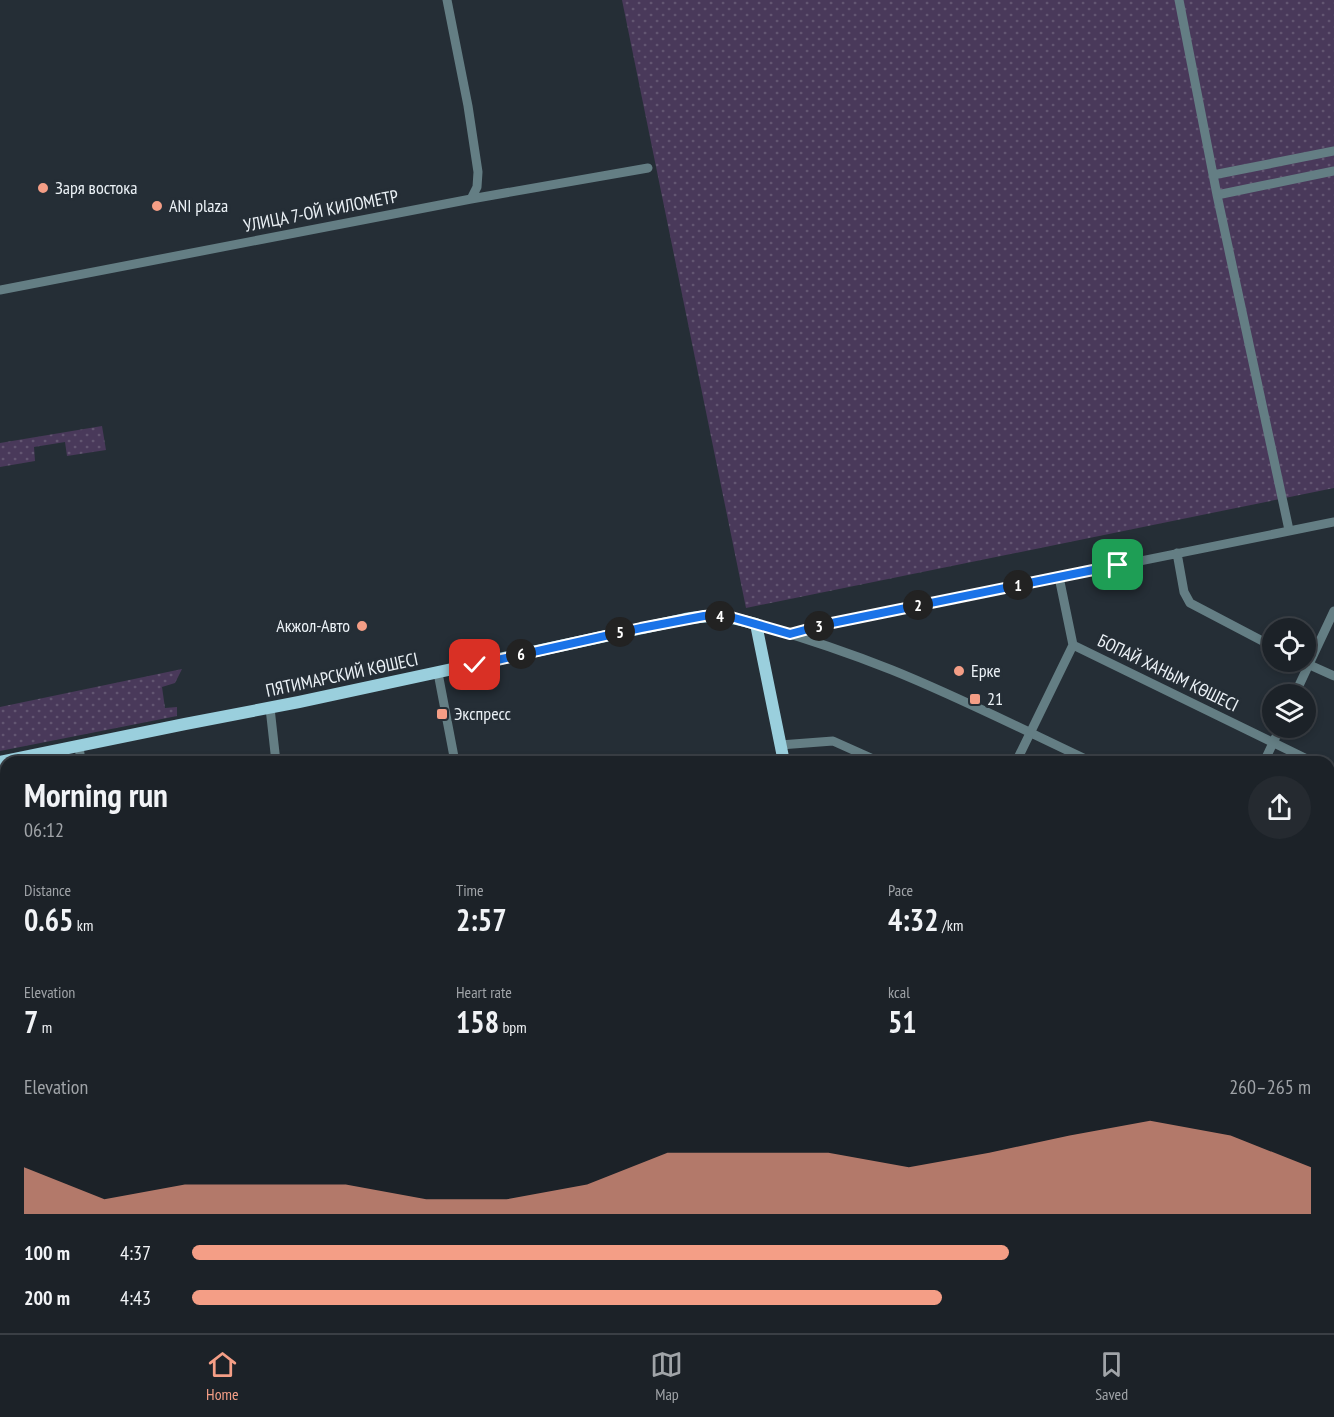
<!DOCTYPE html>
<html lang="en">
<head>
<meta charset="utf-8">
<style>
	:root { --surface:#1c2228; --page:#252a30; --text:#f1f3f6; --muted:#a0a4a8; --line:#3a3f45; --accent:#f49e86 }
	body { margin:0; font-family:"PT Sans Narrow",sans-serif; background:var(--page); color:var(--text); height:100vh; display:flex; flex-direction:column; font-size:22px; white-space:nowrap }
	* { box-sizing:border-box; margin:0 }
	p { font-size:20px; color:var(--muted) }
	.icon { flex:none; width:33px; height:33px; fill:none; stroke:currentColor; stroke-width:2; stroke-linecap:round; stroke-linejoin:round }
	.map { position:relative; flex:1; overflow:hidden }
	.details { position:absolute; left:0px; top:756px; width:1335px; height:578px; display:flex; flex-direction:column; background:var(--surface); border-radius:18px 18px 0 0; box-shadow:0 3px 9px #0003,0 0 0 2px var(--line) }
	.details>* { flex:none }
	.controls { position:absolute; left:1262px; top:618px; display:grid; gap:12px }
	.controls a { display:grid; place-items:center; width:54px; height:54px; border-radius:50%; background:var(--surface); box-shadow:0 3px 9px #0003,0 0 0 2px var(--line); font-size:30px }
	.pin { position:absolute; display:grid; place-items:center; width:51px; height:51px; color:#fff; margin:-26px; border-radius:12px; box-shadow:0 3px 9px #0006 }
	.km { position:absolute; width:30px; height:30px; margin:-15px; border-radius:50%; background:#222; color:#fff; font-size:16px; line-height:30px; text-align:center }
	.round { display:grid; place-items:center; flex:none; width:63px; height:63px; border-radius:32px; background:var(--page) }
	.headline { display:flex; align-items:center; justify-content:space-between; height:102px; padding:0 24px }
	h1 { font-size:33px; font-weight:700; line-height:45px }
	.figures { display:grid; grid-template-columns:repeat(3,1fr); gap:9px; height:102px; padding:6px 24px }
	.figures div { display:grid; align-content:center }
	.figures b { font-size:30px; font-weight:700 }
	.figures small { font-size:16px; font-weight:400 }
	.figures p { font-size:16px }
	.chart { height:168px; padding:12px 24px }
	.chart p { display:flex; justify-content:space-between }
	.chart svg { width:100%; height:108px; margin-top:6px; fill:var(--accent); opacity:.7 }
	ul { padding:0 24px; list-style:none; font-size:20px }
	li { display:grid; grid-template-columns:96px 72px 1fr; align-items:center; height:45px }
	li i { height:15px; border-radius:8px; background:var(--accent) }
	.tab-bar { display:flex; justify-content:space-around; align-items:center; height:84px; border-top:2px solid var(--line); background:var(--surface); font-size:16px; color:var(--muted) }
	.tab-bar a { display:grid; justify-items:center; gap:3px }
	.tab-bar .on { color:var(--accent) }
	.map>svg:first-child { display:block }
	.grass { fill:url(#grass-dots) }
	.lines { fill:none; stroke-linecap:round; stroke-linejoin:round }
	.minor { stroke:#647e84; stroke-width:9 }
	.major { stroke:#9acfdd; stroke-width:12 }
	.route-casing { stroke:#fff; stroke-width:12 }
	.route { stroke:#1a73e8; stroke-width:8 }
	.poi-dot { fill:#f49e86; stroke:#252e36; stroke-width:2 }
	.labels { text-anchor:middle; stroke-width:6; stroke-linejoin:round; paint-order:stroke }
	.poi-label { font-size:18px; fill:#ebf1f6; stroke:#252e36; text-anchor:start }
	.street-label { font-size:18px; fill:#ebf1f6; stroke:#252e36 }
</style>
</head>
<body>
<div class="map">
<svg width="1334" height="1333" viewBox="0 0 1334 1333">
	<defs>
		<pattern id="grass-dots" width="8" height="8" patternUnits="userSpaceOnUse" patternTransform="scale(1.5)"><rect width="8" height="8" fill="#49395a"/><path d="M2 2h.1M6 6h.1" fill="none" stroke="#635672" stroke-width="1.8" stroke-linecap="round"/></pattern>
	</defs>
	<rect width="100%" height="100%" fill="#252e36"/>
	<!-- grass -->
	<path class="grass" d="M622 0H1334V488L746 608Z
		M102 426 106 450 67 456 65 442 34 447 35 461 0 467V443Z
		M182 669 175 683 162 687 165 708 177 707V716L0 751V707Z
		M1037 1328H1312L1283 1333H1039Z"/>
	<g class="lines">
		<!-- minor -->
		<path class="minor" d="M447 0 468 106 478 172 477 187 471 199
			M1179 0 1217 195 1289 530
			M1213 175 1334 151
			M1217 195 1334 171
			M0 290 471 199 648 168
			M1177 553 1184 592 1190 603 1272 646
			M756 624C802 637 847 652 892 670 959 697 1026 731 1092 762
			M790 634 827 624 1334 522
			M1073 645 1313 762
			M1303 662 1334 676
			M438 673 455 762
			M1295 694 1334 611
			M270 708 276 762
			M780 745 833 741 880 762
			M79 746 81 762
			M1016 762 1073 645 1059 577
			M1264 762 1280 728
			M1329 770 1334 772
			M1329 874 1334 876
			M0 926 6 925
			M1329 973 1334 975
			M0 1041 6 1040
			M1329 1069 1334 1072
			M1329 1155 1334 1145
			M0 1168 6 1167
			M1329 1168 1334 1170
			M0 1289 6 1288
			M141 1328V1333
			M327 1328V1333
			M567 1328 568 1333
			M1007 1328 1009 1333
			M414 1333 442 1328"/>
		<!-- major -->
		<path class="major" d="M0 762 185 724 299 702 685 619C715 614 727 616 756 624L784 762
			M900 1328 901 1333"/>
	</g>
	<g class="lines">
		<defs>
			<path id="route" d="M475 665 641 628 704 616 716 615 731 617 790 634 827 624 1118 565"/>
		</defs>
		<!-- route casing -->
		<use href="#route" class="route-casing"/>
		<!-- route -->
		<use href="#route" class="route"/>
	</g>
	<!-- markers -->
	<g class="poi-dot">
		<circle cx="43" cy="188" r="6"/>
		<circle cx="157" cy="206" r="6"/>
		<circle cx="362" cy="626" r="6"/>
		<circle cx="959" cy="671" r="6"/>
		<rect x="969" y="693" width="12" height="12" rx="3"/>
		<rect x="436" y="708" width="12" height="12" rx="3"/>
	</g>
	<g class="labels">
		<!-- poi labels -->
		<g class="poi-label">
			<text x="55" y="194">Заря востока</text>
			<text x="169" y="212">ANI plaza</text>
			<text x="350" y="632" text-anchor="end">Акжол-Авто</text>
			<text x="971" y="677">Ерке</text>
			<text x="987" y="705">21</text>
			<text x="454" y="720">Экспресс</text>
		</g>
		<!-- street labels -->
		<g class="street-label">
			<text transform="translate(321 211) rotate(-11)" y="6">УЛИЦА 7-ОЙ КИЛОМЕТР</text>
			<text transform="translate(1168 673) rotate(26)" y="6">БОПАЙ ХАНЫМ КӨШЕСІ</text>
			<text transform="translate(342 675) rotate(-12)" y="6">ПЯТИМАРСКИЙ КӨШЕСІ</text>
		</g>
	</g>
</svg>
<div class="controls">
<a><svg class="icon" aria-label="locate" viewBox="0 0 24 24"><circle cx="12" cy="12" r="6"/><path d="M12 2v4M12 18v4M2 12h4M18 12h4"/></svg></a>
<a><svg class="icon" aria-label="layers" viewBox="0 0 24 24"><path d="M12 4l9 5-9 5-9-5zM3 14l9 5 9-5"/></svg></a>
</div>
<div class="pin" style="left:1118px;top:565px;background:#1e9e55"><svg class="icon" aria-label="arrive" viewBox="0 0 24 24"><path d="M6 21V4h12l-3 4 3 4H6"/></svg></div>
<div class="pin" style="left:475px;top:665px;background:#d93025"><svg class="icon" aria-label="check" viewBox="0 0 24 24"><path d="M5 12l5 5 9-10"/></svg></div>
<b class="km" style="left:1018px;top:585px">1</b>
<b class="km" style="left:918px;top:605px">2</b>
<b class="km" style="left:819px;top:626px">3</b>
<b class="km" style="left:720px;top:616px">4</b>
<b class="km" style="left:620px;top:632px">5</b>
<b class="km" style="left:521px;top:654px">6</b>
<section class="details">
<div class="headline"><div><h1>Morning run</h1><p>06:12</p></div><a class="round"><svg class="icon" aria-label="share" viewBox="0 0 24 24"><path d="M12 15V3M7 8l5-5 5 5M5 13v7h14v-7"/></svg></a></div>
<div class="figures">
<div><p>Distance</p><b>0.65<small> km</small></b></div>
<div><p>Time</p><b>2:57</b></div>
<div><p>Pace</p><b>4:32<small> /km</small></b></div>
</div>
<div class="figures">
<div><p>Elevation</p><b>7<small> m</small></b></div>
<div><p>Heart rate</p><b>158<small> bpm</small></b></div>
<div><p>kcal</p><b>51</b></div>
</div>
<div class="chart"><p><span>Elevation</span>260–265 m</p>
<svg viewBox="0 0 160 44" preserveAspectRatio="none"><path d="M0 44V25L10 38L20 32L30 32L40 32L50 38L60 38L70 32L80 19L90 19L100 19L110 25L120 19L130 12L140 6L150 12L160 25V44z"/></svg>
</div>
<ul>
<li><b>100 m</b>4:37<i style="width:73%"></i></li>
<li><b>200 m</b>4:43<i style="width:67%"></i></li>
</ul>
</section>
</div>
<nav class="tab-bar">
<a class="on"><svg class="icon" aria-label="home" viewBox="0 0 24 24"><path d="M3 11l9-7 9 7M6 9v11h12V9"/></svg>Home</a>
<a><svg class="icon" aria-label="map" viewBox="0 0 24 24"><path d="M3 6l6-2 6 2 6-2v14l-6 2-6-2-6 2zM9 4v14M15 6v14"/></svg>Map</a>
<a><svg class="icon" aria-label="saved" viewBox="0 0 24 24"><path d="M7 4h10v16l-5-4-5 4z"/></svg>Saved</a>
</nav>
</body>
</html>
